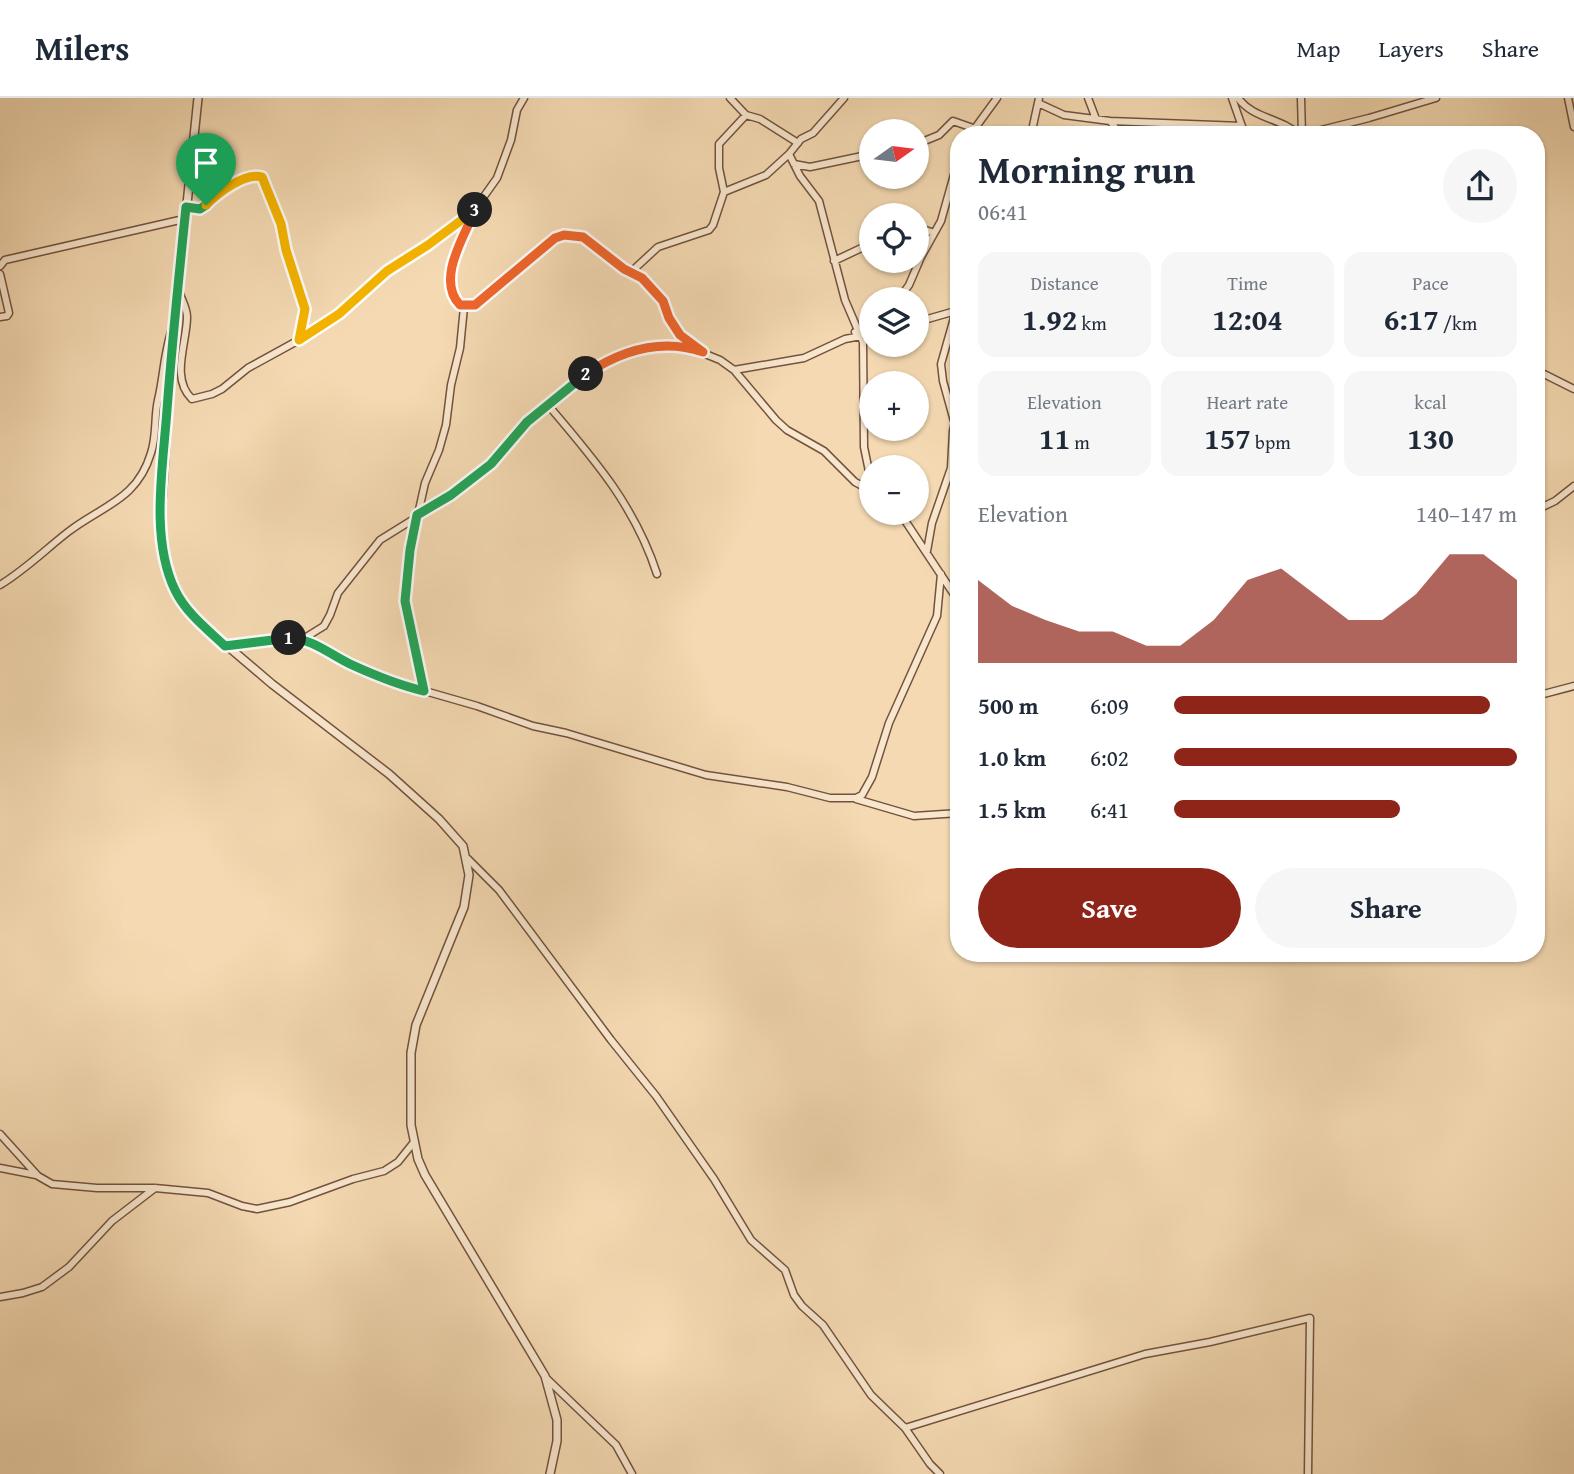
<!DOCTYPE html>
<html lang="en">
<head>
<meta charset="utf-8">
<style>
	:root { --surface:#fff; --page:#f6f6f7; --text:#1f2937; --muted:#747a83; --line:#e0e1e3; --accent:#8f2418 }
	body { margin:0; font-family:"Gentium Book Plus",serif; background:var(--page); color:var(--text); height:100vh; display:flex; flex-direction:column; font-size:26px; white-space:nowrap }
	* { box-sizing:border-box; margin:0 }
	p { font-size:23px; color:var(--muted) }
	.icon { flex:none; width:38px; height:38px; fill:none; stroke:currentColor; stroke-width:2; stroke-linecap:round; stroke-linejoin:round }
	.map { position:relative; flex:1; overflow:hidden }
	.drawer { position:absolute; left:950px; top:28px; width:595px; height:836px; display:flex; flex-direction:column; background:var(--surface); border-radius:28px; box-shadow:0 2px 5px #0004 }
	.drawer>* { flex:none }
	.needle { width:46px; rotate:76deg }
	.buttons { position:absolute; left:859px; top:21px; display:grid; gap:14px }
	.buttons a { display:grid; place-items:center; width:70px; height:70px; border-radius:50%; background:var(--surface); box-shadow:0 2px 5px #0004; font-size:35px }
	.pin { position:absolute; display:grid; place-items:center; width:60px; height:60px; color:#fff; margin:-72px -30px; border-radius:50% 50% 50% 0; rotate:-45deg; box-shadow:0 0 7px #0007 }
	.pin .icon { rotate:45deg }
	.km { position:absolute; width:35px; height:35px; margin:-18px; border-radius:50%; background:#222; color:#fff; font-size:19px; line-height:35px; text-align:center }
	.round { display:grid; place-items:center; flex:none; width:74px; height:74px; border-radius:37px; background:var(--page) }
	.summary { display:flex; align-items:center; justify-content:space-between; height:119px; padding:0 28px }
	h1 { font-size:38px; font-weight:700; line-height:52px }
	.metrics { display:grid; grid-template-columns:repeat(3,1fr); gap:10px; height:119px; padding:7px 28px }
	.metrics div { display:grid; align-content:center; border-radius:18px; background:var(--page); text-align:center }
	.metrics b { font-size:30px; font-weight:700 }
	.metrics small { font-size:19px; font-weight:400 }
	.metrics p { font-size:19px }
	.chart { height:196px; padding:14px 28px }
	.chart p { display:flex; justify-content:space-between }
	.chart svg { width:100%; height:126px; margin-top:7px; fill:var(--accent); opacity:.7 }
	.button { display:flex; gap:14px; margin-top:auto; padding:14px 28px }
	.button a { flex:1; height:80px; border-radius:42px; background:var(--accent); color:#fff; font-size:28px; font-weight:700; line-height:80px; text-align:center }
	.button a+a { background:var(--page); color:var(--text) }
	ul { padding:0 28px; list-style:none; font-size:23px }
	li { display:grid; grid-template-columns:112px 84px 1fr; align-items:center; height:52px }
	li i { height:18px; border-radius:9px; background:var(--accent) }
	header { display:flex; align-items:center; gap:42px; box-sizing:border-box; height:98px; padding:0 35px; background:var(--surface); border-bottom:2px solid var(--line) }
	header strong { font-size:33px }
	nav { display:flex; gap:38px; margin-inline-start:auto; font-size:24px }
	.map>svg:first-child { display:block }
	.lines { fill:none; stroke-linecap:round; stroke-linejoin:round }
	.minor-casing { stroke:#73533e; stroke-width:9 }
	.tertiary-casing { stroke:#73533e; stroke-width:10 }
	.minor { stroke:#f8e6cd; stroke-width:6 }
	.tertiary { stroke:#f8e6cd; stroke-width:7 }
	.split-1-casing { stroke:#fff; stroke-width:14 }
	.split-2-casing { stroke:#fff; stroke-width:14 }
	.split-3-casing { stroke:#fff; stroke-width:14 }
	.split-4-casing { stroke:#fff; stroke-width:14 }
	.split-1 { stroke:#22a559; stroke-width:9 }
	.split-2 { stroke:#22a559; stroke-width:9 }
	.split-3 { stroke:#f0652b; stroke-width:9 }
	.split-4 { stroke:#f5b400; stroke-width:9 }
</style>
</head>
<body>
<header>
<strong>Milers</strong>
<nav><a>Map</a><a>Layers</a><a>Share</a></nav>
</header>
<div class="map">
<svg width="1574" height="1376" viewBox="0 0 1574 1376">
	<rect width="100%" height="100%" fill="#f4d9b2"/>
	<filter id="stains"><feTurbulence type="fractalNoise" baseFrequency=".00286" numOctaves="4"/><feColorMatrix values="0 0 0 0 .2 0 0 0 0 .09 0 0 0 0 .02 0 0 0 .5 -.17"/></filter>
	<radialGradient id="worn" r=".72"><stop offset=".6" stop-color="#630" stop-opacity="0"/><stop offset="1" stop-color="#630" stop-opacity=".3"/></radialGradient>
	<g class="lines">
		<defs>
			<path id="minor" d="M730 0 746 17 760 21 798 45
				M1088 0 1096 21
				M1232 0 1245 37
				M1238 0C1253 21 1282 20 1299 37
				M1301 0 1302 37
				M1568 0 1574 29
				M1038 5 1064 17 1110 23 1121 37
				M1110 23 1242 28
				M970 37 997 0
				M1031 37 1039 0
				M1301 37 1369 20 1436 0
				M917 46 939 37 953 23 973 30
				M789 56 800 78 819 103 845 202 863 244 864 349 872 388
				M794 66 810 69 872 56
				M724 94 719 70V46L746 17
				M186 109 202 110C217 99 242 73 262 79L281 126 286 152 305 211 299 242
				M475 112C464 137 437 184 460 207H476L556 140 563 137 583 139 624 171 642 180 663 203 673 228 680 237 695 249
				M917 129 934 135
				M834 163 872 145
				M0 168 5 162 184 121
				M631 174 658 149 709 132 713 127 724 94 766 77 789 56 801 41 813 35 844 0
				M0 176 9 215 7 218 0 219
				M179 192C181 202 187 209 187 219 187 245 170 280 192 301L212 296 222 291 248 270 299 242 339 216 387 173 428 147 475 111 497 80 511 42 517 12 524 0
				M899 201 909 187 921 159 941 123 959 59
				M917 224 959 212
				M855 234 872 224
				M734 272 804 260 845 241 872 236
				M1536 272 1574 291
				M548 307C594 361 635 408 657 476
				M954 323 943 283 941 266 956 213
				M1536 412 1555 403 1574 388
				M900 415 959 504
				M927 453 932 425 951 370 953 333 959 306
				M0 487C25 472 46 451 68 434 103 407 137 402 151 355 157 337 154 319 158 302 164 277 164 252 173 228
				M303 541 324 528 330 517 338 495 380 442 433 409 491 367 527 324 588 275 604 265 650 248 683 247 720 262 734 272 776 322 787 332 824 353 855 384 872 393
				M225 548 281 540 303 541 347 565 390 583 477 608 533 628 566 635 706 677 787 689 830 700H856L862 697 872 679 889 625 937 518 941 476
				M424 593 405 511 410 452 425 385 439 352 446 327 451 287 460 250 464 209
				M1536 598 1574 588
				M856 701 914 718 959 715
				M468 761 499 792 611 942 656 998 714 1081 751 1142 785 1172 794 1197 802 1208 823 1227 871 1297 905 1330 930 1366 940 1376
				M0 1036 38 1078 52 1086 97 1090H155L208 1095 242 1108 257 1111 290 1104 353 1081 384 1073 398 1064 414 1044
				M0 1070 36 1077
				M0 1199 23 1195 42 1189 69 1169 112 1123 155 1090
				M546 1280 616 1347 632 1376
				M905 1330 1145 1256 1210 1244 1310 1220 1308 1376"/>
			<path id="tertiary" d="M198 0 172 251 160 432 163 453 174 491 182 506 198 523 272 586 389 676 439 721 463 748 469 777 464 809 416 927 411 955V1027L418 1061 425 1077 545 1278 557 1322V1343L550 1376"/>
		</defs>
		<!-- minor casing -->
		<use href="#minor" class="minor-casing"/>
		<!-- tertiary casing -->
		<use href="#tertiary" class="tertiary-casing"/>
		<!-- minor -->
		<use href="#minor" class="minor"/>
		<!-- tertiary -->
		<use href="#tertiary" class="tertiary"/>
	</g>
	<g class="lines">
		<defs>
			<path id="split-1" d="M206 107 200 111 186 109C179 177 172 244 167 312 163 369 150 440 175 492 186 515 207 531 225 548L289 540"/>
			<path id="split-2" d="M289 540C313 541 329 556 350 566 374 577 398 587 424 593L405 503 410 452 417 417 451 397 491 366 527 324 586 276"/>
			<path id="split-3" d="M475 112C466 136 435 181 460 207H475L555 140 564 137 583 139 624 171 642 180 663 203 669 220 680 237 703 254C662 240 622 252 586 276"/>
			<path id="split-4" d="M206 107C218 95 245 74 262 79L281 126 286 152 305 211 299 242 339 216 387 173 428 147 475 112"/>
		</defs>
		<!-- split-1 casing -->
		<use href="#split-1" class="split-1-casing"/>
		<!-- split-2 casing -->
		<use href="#split-2" class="split-2-casing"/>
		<!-- split-3 casing -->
		<use href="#split-3" class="split-3-casing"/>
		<!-- split-4 casing -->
		<use href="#split-4" class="split-4-casing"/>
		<!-- split-1 -->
		<use href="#split-1" class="split-1"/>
		<!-- split-2 -->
		<use href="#split-2" class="split-2"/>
		<!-- split-3 -->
		<use href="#split-3" class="split-3"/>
		<!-- split-4 -->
		<use href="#split-4" class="split-4"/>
	</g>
	<rect width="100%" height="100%" filter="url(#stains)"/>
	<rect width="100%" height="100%" fill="url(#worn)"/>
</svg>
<div class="buttons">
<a><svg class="needle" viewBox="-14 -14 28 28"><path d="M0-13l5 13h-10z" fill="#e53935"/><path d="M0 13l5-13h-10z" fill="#747a83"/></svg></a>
<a><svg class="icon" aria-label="locate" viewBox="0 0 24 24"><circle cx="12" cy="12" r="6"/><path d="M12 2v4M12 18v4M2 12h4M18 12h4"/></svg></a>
<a><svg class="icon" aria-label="layers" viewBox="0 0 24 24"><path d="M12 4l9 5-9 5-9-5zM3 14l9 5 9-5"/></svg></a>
<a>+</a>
<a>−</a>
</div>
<div class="pin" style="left:206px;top:107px;background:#1e9e55"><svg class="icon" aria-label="arrive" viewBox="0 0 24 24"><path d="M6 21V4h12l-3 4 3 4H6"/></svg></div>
<b class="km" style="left:289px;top:540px">1</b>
<b class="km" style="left:586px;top:276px">2</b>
<b class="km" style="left:475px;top:112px">3</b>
<section class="drawer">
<div class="summary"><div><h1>Morning run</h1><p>06:41</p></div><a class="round"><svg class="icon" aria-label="share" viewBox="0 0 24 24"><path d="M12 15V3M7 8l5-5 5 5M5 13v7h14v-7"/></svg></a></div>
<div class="metrics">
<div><p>Distance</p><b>1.92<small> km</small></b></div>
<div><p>Time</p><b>12:04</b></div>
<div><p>Pace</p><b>6:17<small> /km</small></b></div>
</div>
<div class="metrics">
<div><p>Elevation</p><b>11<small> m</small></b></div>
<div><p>Heart rate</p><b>157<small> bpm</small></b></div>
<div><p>kcal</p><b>130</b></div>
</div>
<div class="chart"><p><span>Elevation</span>140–147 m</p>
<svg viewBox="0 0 160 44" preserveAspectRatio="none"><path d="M0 44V15L10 24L20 29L30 33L40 33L50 38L60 38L70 29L80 15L90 11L100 20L110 29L120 29L130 20L140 6L150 6L160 15V44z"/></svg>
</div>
<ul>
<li><b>500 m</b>6:09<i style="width:92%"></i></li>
<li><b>1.0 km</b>6:02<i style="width:100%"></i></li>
<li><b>1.5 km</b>6:41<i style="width:66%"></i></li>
</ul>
<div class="button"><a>Save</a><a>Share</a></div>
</section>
</div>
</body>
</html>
